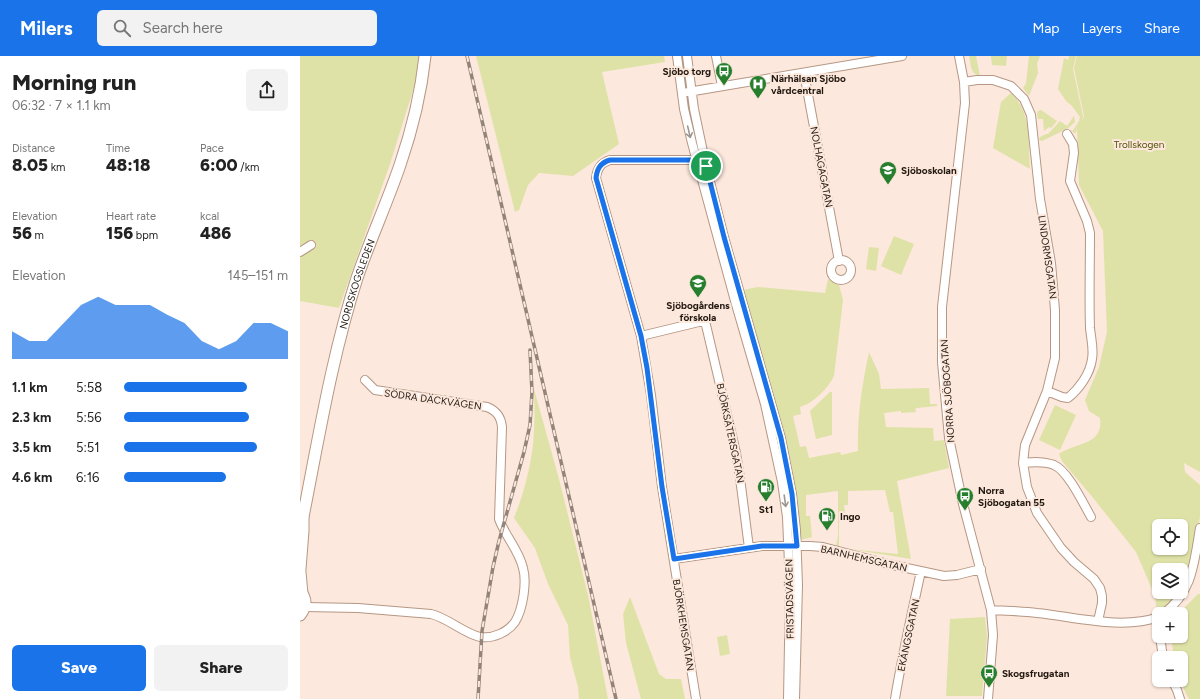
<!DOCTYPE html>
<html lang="en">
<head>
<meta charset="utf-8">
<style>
	:root { --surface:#fff; --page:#f2f2f2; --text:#222; --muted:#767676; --accent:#1a73e8 }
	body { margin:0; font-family:Figtree,sans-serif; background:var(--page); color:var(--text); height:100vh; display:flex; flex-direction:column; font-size:15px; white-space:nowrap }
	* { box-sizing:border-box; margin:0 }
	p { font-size:13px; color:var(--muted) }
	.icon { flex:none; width:22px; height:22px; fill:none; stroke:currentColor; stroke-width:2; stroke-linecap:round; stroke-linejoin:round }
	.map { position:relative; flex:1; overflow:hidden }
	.drawer { display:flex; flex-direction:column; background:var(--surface); width:300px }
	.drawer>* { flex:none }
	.fabs { position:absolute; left:852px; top:463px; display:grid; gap:8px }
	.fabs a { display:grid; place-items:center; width:36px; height:36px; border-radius:6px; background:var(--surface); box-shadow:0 1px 3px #0004; font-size:20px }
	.pin { position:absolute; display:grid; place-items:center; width:34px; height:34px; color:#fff; margin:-17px; border:2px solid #fff; border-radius:50%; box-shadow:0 1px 4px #0007 }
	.round { display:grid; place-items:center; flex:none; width:42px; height:42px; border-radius:6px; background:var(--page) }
	.headline { display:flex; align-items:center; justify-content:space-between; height:68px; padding:0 12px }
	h1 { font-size:22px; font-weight:800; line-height:30px }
	.figures { display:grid; grid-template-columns:repeat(3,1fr); gap:6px; height:68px; padding:4px 12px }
	.figures div { display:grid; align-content:center }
	.figures b { font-size:17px; font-weight:800 }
	.figures small { font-size:11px; font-weight:400 }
	.figures p { font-size:11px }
	.chart { height:112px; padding:8px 12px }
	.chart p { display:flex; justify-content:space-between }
	.chart svg { width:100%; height:72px; margin-top:4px; fill:var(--accent); opacity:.7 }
	.action { display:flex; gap:8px; margin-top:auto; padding:8px 12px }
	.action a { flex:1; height:46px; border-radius:6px; background:var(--accent); color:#fff; font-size:16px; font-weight:800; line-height:46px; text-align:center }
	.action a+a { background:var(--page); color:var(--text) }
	ul { padding:0 12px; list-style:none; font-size:13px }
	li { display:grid; grid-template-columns:64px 48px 1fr; align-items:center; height:30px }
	li i { height:10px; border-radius:5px; background:var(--accent) }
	header { display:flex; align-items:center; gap:24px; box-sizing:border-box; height:56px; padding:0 20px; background:var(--accent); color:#fff }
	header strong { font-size:19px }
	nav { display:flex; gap:22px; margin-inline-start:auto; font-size:14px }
	.search { width:280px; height:36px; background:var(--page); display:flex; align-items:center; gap:10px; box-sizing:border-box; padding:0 14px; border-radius:6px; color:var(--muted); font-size:15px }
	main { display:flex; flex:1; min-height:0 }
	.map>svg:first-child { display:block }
	.green { fill:#dfe2a7; fill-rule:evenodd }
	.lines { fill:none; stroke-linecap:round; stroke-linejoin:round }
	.minor-casing { stroke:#b69784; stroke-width:10 }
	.major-casing { stroke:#b69784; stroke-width:13 }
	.minor { stroke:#fff; stroke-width:8 }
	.major { stroke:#fff; stroke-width:11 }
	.rail-casing { stroke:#938379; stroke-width:3.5 }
	.rail { stroke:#fce8dc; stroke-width:2; stroke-dasharray:6; stroke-linecap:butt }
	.oneway { stroke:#9c9793 }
	.route-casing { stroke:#fff; stroke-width:8 }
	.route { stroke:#1a73e8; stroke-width:5 }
	.labels { text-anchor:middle; stroke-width:4; stroke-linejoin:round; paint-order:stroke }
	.poi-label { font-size:10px; font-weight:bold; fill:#22170f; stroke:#fce8dc; text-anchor:start }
	.park-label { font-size:10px; fill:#525308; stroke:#fce8dc }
	.street-label { font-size:10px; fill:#22170f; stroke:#fce8dc }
</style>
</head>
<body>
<header>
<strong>Milers</strong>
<div class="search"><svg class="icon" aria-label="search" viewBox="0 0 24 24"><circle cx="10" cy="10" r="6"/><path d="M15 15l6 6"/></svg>Search here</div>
<nav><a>Map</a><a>Layers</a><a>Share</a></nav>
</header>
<main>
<section class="drawer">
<div class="headline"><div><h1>Morning run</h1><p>06:32 · 7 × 1.1 km</p></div><a class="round"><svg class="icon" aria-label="share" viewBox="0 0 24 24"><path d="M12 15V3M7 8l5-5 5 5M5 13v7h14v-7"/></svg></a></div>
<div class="figures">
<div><p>Distance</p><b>8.05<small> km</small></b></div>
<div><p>Time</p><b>48:18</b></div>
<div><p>Pace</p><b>6:00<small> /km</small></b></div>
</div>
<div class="figures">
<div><p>Elevation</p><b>56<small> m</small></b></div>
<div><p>Heart rate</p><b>156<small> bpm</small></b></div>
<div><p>kcal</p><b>486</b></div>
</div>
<div class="chart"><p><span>Elevation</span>145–151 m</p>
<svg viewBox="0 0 160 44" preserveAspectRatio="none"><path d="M0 44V27L10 33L20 33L30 22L40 11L50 6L60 11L70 11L80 11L90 17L100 22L110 33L120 38L130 33L140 22L150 22L160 27V44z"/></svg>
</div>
<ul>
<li><b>1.1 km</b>5:58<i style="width:75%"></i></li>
<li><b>2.3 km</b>5:56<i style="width:76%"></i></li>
<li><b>3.5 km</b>5:51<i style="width:81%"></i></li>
<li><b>4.6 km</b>6:16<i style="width:62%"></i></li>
</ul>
<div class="action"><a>Save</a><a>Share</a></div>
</section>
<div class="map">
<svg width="900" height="643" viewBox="0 0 900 643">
	<rect width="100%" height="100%" fill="#fce8dc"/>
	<!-- green -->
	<path class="green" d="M0 0H119V15L90 108 39 252 0 245Z
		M176 0H364L365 6 302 16 319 88 273 120 239 117 228 129 219 154 215 156Z
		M669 0H676L680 20C670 18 671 8 669 0Z
		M691 0H707L706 10 692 9Z
		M729 0H740L737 8 738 17 729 40 723 32 726 27Z
		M769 0H776L773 13 783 60 782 64 784 60 774 12 777 0H900V416L884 407 885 416 900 429V461L886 530 878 541 857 558 855 540 836 496 794 443 762 405 759 398C775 386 804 390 800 362L789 355 785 344 799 311 807 276 803 175 779 129 777 71 776 77 772 76 779 65 780 61 772 50 766 45 758 33 764 2 768 4ZM859 470H881V492H859ZM859 514H881V536H859Z
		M711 37C732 56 728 87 730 113L693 92 701 46Z
		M741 54 757 65 751 72 749 71 744 75 743 63H738L737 58 738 55Z
		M774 60 775 66 767 73 742 85 739 84 740 81 746 78H748L760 65 767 70Z
		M594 180 614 188 601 219 581 210Z
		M569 191 579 192 576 215 566 213Z
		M528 223 539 229 543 244 534 320C528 332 514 347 500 351L501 358 493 360 500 391 506 390 509 402 540 396 541 399 558 395C557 361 562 329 569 296L579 318 581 333 629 332 630 348H637V350L617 352 615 353 616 356 601 357V355L584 357 586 371 633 372 634 385 644 384 649 412 597 425 611 503 549 493 598 498 593 456H590L585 434 548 435V449H544L545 457 539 467V490H536L538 480V435L506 439V460H510L512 481 501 484 491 408 485 383 443 234 458 231 525 237Z
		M234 333 259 423 288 539 308 643H279L278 631 270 601 268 569 248 528 235 492 214 462C219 449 224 435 227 421 235 392 235 362 234 333Z
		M530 336H532V379L516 383 510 355Z
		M755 349 776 359 760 394 739 384Z
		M898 538H900V643H889L879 624H881V602H874L871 580H881V558H880L882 554Z
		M330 541 359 618 366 623H381L385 643H341L326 587 323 558Z
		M685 561 687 580 682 640H646L650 563Z
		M427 579 430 598 420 600 417 581Z"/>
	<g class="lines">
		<defs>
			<path id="minor" d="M377 0 384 53 392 87 435 245 465 348 482 426 487 461 490 531 488 643
				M387 0 394 53 406 110 424 181 481 382 492 438 496 474 498 529 495 643
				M416 0 422 30
				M659 0 664 26 665 47 642 251V306L649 382 663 448 691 554 693 579 688 643
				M504 17 539 205
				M664 26 677 24H693L711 30 724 43 731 59 740 143 751 207 755 254V302L747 335 725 389 723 407 727 431 737 457 761 492 774 506 794 523 800 532 802 540V547L798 565
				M388 36 602 0
				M0 196 11 189
				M531 214a10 10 0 1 1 20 0a10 10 0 1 1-20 0Z
				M341 280 403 265 406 269 436 397 440 422 449 492
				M747 335 762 341 768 342C779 333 790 318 792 303 794 293 791 283 790 272 789 241 790 208 790 177L787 165 770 125 774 97 773 88 767 78
				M723 407C733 406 744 405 754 409 768 415 783 447 791 461
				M374 503 462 490H510L523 491 588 508 644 520 657 519 681 513
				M5 551 58 552 131 558C148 562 163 577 180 581 193 583 208 576 215 566 223 553 227 526 223 512 219 494 205 480 199 463L202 371C201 361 197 355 187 351L75 334 65 324
				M691 554C706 555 722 555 737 557 776 561 822 574 859 561
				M863 558C893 536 894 507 900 472
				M860 580 863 602
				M872 624 877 634 880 643
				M396 643 362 431 351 339 341 280 296 122C297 113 300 107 310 104H390L402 108
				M595 643C602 600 612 557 621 515"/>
			<g id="major">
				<path id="s1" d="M0 469 3 461C19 380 32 300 57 222 70 184 87 147 100 109 112 74 121 37 125 0"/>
				<path d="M0 513 3 475V462"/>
				<path d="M0 516 2 538"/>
				<path d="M0 535C7 543 6 551 0 559"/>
			</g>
		</defs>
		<!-- minor casing -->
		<use href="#minor" class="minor-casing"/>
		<!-- major casing -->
		<use href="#major" class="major-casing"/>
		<!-- minor -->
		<use href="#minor" class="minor"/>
		<!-- major -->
		<use href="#major" class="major"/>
		<defs>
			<path id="rail" d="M167 0 316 643
				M178 643 182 575 193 511 199 485 224 396 230 369 232 336 230 294"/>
		</defs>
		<!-- rail casing -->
		<use href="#rail" class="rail-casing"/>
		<!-- rail -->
		<use href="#rail" class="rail"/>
	</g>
	<!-- one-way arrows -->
	<defs><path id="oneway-shaft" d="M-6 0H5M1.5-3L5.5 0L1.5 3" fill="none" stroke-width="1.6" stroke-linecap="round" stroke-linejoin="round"/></defs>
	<g class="oneway">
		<use href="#oneway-shaft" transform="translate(389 76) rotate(77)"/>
		<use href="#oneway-shaft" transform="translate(485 445) rotate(82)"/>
	</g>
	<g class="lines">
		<defs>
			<path id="route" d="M310 104H390L406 110 424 181 481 382 492 438 497 490H462L374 503 362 431 347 312 341 280 296 122C297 113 300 107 310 104Z"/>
		</defs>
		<!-- route casing -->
		<use href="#route" class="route-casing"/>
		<!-- route -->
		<use href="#route" class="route"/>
	</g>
	<!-- icons -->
	<defs>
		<symbol id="bus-pin" viewBox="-11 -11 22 30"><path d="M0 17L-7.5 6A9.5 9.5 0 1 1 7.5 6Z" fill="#277f2d" stroke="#fce8dc"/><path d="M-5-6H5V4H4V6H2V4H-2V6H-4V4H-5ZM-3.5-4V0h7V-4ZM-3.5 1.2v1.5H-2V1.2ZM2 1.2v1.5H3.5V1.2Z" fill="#fff"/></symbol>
		<symbol id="hospital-pin" viewBox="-11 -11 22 30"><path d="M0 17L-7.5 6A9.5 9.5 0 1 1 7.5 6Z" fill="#277f2d" stroke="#fce8dc"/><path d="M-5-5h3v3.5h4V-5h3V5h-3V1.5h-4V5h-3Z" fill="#fff"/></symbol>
		<symbol id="school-pin" viewBox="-11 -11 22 30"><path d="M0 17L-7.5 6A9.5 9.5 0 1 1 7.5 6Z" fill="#277f2d" stroke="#fce8dc"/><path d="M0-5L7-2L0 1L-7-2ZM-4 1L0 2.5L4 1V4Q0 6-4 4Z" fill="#fff"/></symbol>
		<symbol id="fuel-pin" viewBox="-11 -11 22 30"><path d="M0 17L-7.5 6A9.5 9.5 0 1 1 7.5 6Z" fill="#277f2d" stroke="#fce8dc"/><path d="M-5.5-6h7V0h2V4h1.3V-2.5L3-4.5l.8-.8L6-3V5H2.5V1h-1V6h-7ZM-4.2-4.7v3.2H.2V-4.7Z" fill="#fff"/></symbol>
	</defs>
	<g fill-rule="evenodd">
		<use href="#bus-pin" x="414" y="5" width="20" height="27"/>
		<use href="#hospital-pin" x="448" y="18" width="20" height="27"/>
		<use href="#school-pin" x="578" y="104" width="20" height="27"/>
		<use href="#school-pin" x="388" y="217" width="20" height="27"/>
		<use href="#fuel-pin" x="456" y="421" width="20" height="27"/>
		<use href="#bus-pin" x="655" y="430" width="20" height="27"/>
		<use href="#fuel-pin" x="517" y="450" width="20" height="27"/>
		<use href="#bus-pin" x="679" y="607" width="20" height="27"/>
	</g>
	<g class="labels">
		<!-- poi labels -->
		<g class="poi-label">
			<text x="411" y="19" text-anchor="end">Sjöbo torg</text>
			<text x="471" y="26">Närhälsan Sjöbo<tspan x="471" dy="12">vårdcentral</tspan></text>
			<text x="601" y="118">Sjöboskolan</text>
			<text x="398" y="253" text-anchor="middle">Sjöbogårdens<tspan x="398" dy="12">förskola</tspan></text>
			<text x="678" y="438">Norra<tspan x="678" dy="12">Sjöbogatan 55</tspan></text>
			<text x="466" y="457" text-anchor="middle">St1</text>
			<text x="540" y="464">Ingo</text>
			<text x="702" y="621">Skogsfrugatan</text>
		</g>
		<!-- park labels -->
		<g class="park-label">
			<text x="839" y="92">Trollskogen</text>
		</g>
		<!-- street labels -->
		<g class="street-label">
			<text transform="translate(522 111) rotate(79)" y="4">NOLHAGAGATAN</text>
			<text transform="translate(748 201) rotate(82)" y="4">LINDORMSGATAN</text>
			<text dy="4" stroke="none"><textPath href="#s1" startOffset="248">NORDSKOGSLEDEN</textPath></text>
			<text transform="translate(647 335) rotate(-94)" y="4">NORRA SJÖBOGATAN</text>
			<text transform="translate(133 343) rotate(8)" y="4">SÖDRA DÄCKVÄGEN</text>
			<text transform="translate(431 377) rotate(78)" y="4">BJÖRKSÄTERSGATAN</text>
			<text transform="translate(564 502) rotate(13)" y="4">BARNHEMSGATAN</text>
			<text transform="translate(489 543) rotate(-91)" y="4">FRISTADSVÄGEN</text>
			<text transform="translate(384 569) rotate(81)" y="4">BJÖRKHEMSGATAN</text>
			<text transform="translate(608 579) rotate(-78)" y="4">EKÄNGSGATAN</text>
		</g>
	</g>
</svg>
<div class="fabs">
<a><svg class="icon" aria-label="locate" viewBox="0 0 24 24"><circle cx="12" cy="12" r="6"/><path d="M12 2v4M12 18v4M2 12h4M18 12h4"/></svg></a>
<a><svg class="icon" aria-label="layers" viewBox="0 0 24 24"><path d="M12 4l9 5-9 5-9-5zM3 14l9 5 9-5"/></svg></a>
<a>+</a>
<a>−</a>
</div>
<div class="pin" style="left:406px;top:110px;background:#1e9e55"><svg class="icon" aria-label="arrive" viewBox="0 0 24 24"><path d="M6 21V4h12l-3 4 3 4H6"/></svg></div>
</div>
</main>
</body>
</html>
